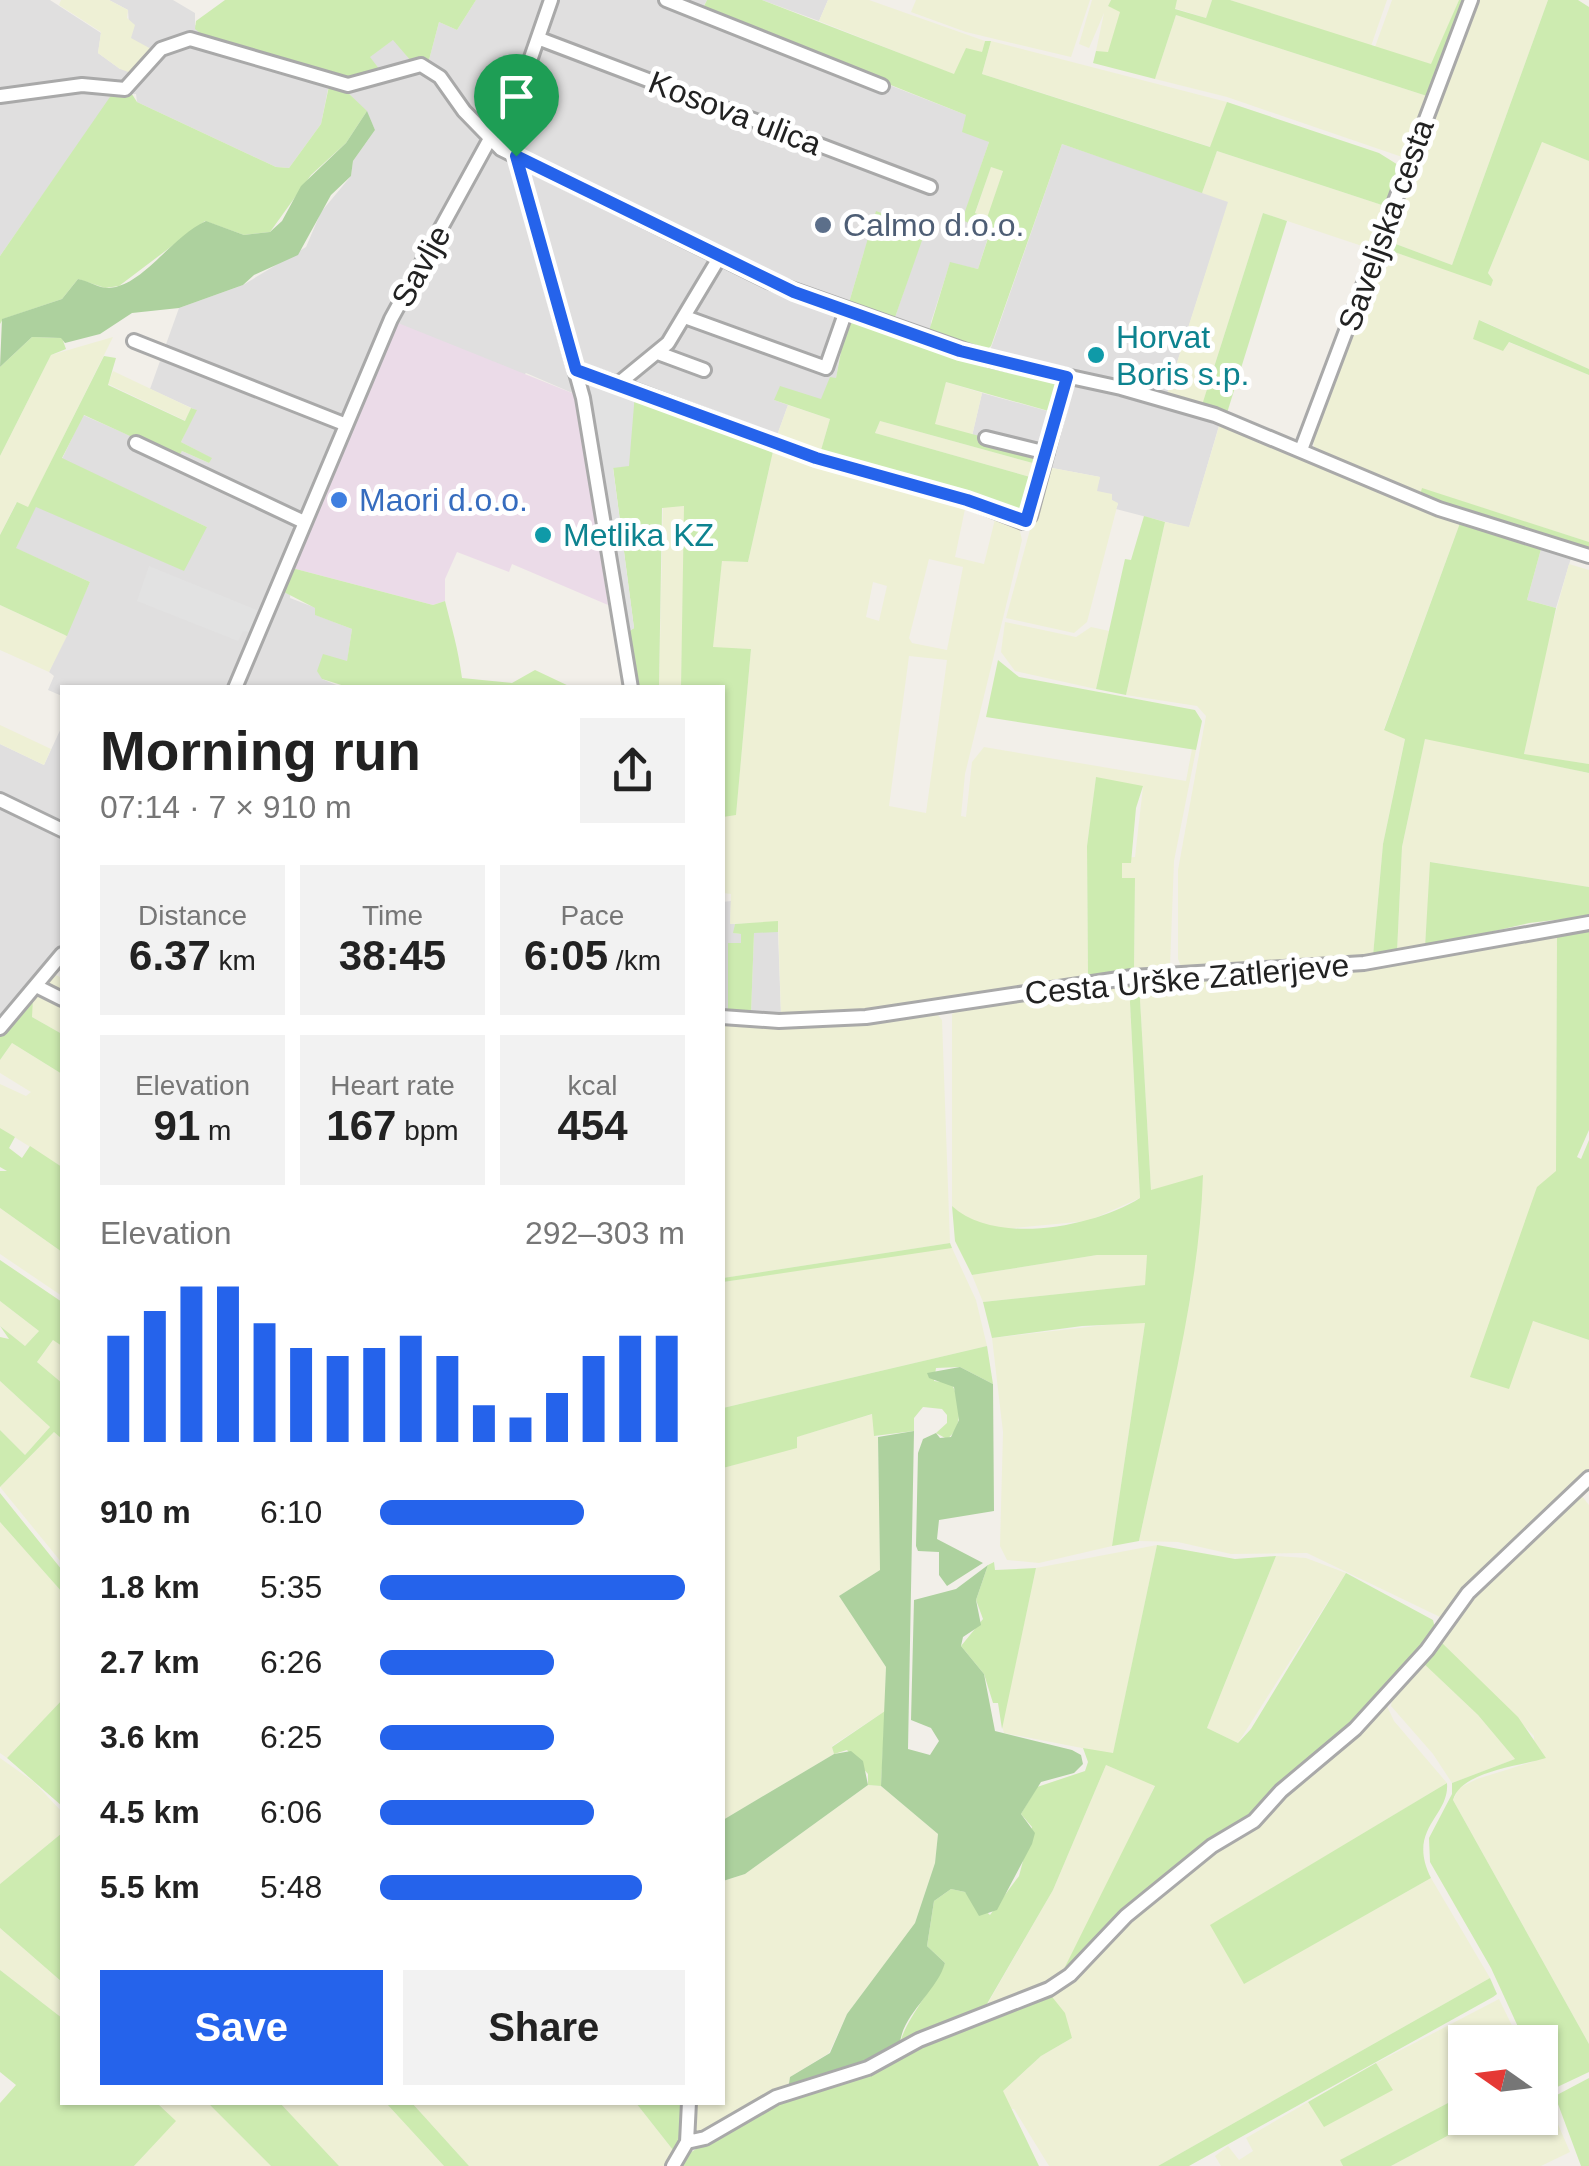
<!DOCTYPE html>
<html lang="en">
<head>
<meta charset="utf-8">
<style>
	:root { --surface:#fff; --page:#f2f2f2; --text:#222; --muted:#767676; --accent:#2563eb }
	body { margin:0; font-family:Helvetica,sans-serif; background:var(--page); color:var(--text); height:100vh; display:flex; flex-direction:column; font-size:38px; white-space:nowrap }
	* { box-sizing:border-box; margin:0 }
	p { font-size:32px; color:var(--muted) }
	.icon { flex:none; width:55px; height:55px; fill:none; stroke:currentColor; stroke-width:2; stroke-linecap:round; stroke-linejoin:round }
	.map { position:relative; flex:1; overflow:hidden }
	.side { position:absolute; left:60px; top:685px; width:665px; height:1420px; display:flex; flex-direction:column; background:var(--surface); border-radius:0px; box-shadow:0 2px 8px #0004 }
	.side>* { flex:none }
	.needle { width:65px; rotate:284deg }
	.controls { position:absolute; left:1448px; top:2025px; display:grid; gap:20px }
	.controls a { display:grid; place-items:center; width:110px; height:110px; border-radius:0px; background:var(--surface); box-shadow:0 2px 8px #0004; font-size:50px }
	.pin { position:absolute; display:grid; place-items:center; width:85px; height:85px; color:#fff; margin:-102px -42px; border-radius:50% 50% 50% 0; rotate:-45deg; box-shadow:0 0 10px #0007 }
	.pin .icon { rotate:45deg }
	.round { display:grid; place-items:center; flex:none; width:105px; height:105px; border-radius:0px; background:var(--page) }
	.headline { display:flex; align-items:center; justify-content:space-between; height:170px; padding:0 40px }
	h1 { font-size:55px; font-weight:700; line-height:75px }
	.figures { display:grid; grid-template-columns:repeat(3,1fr); gap:15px; height:170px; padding:10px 40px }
	.figures div { display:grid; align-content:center; border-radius:0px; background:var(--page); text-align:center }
	.figures b { font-size:42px; font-weight:700 }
	.figures small { font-size:28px; font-weight:400 }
	.figures p { font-size:28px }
	.chart { height:280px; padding:20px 40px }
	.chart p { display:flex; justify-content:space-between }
	.chart svg { width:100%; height:180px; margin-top:10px; stroke:var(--accent); stroke-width:6 }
	.button { display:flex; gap:20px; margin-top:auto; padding:20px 40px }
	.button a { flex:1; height:115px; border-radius:0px; background:var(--accent); color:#fff; font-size:40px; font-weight:700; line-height:115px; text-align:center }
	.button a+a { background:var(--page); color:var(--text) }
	ul { padding:0 40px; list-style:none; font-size:32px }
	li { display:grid; grid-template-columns:160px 120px 1fr; align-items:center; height:75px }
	li i { height:25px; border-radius:12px; background:var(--accent) }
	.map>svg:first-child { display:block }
	.residential { fill:#e0dfdf }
	.industrial { fill:#ebdbe8 }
	.farmland { fill:#eef0d5; fill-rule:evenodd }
	.grass { fill:#cdebb0; fill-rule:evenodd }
	.forest { fill:#add19e }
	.parking { fill:#e2e2e2 }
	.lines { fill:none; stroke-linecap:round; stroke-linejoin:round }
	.minor-casing { stroke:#a9a9a9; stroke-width:18 }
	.minor { stroke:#fff; stroke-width:12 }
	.route-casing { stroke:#fff; stroke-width:20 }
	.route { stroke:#2563eb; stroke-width:12 }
	.service-dot { fill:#5c6f8a; stroke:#fff; stroke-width:4 }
	.culture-dot { fill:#0f9aa8; stroke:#fff; stroke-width:4 }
	.shop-dot { fill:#3f7fe0; stroke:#fff; stroke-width:4 }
	.labels { text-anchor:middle; stroke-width:10; stroke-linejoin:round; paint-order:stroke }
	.street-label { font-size:32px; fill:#222; stroke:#fff }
	.service-label { font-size:32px; fill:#4e5e75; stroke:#fff; text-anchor:start }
	.culture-label { font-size:32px; fill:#0d838f; stroke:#fff; text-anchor:start }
	.shop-label { font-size:32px; fill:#366cbe; stroke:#fff; text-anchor:start }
</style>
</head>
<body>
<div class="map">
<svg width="1589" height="2166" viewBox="0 0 1589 2166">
	<rect width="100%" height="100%" fill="#f2efe9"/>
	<!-- residential -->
	<path class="residential" d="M0 0H50L101 33 98 53 120 69 144 48 130 38 128 10 109 0H173L195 13V25L330 79 321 124 289 168 276 167 137 102 136 94H113L0 256Z
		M476 0H707L702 9 731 23 966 115 989 142 963 219 990 231 978 269 950 263 931 322V336L893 323 925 229 864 252 848 306 836 379 821 400H774L788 405 775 441 577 395 526 373 292 568 290 598 316 608V615L352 629 347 662 322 679 341 687 62 688V696L48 690 54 676 49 672 90 582 15 548 36 506 107 536 207 527 62 459 83 415 178 457 182 451 209 463 211 458 181 442 196 410 150 389 179 308 243 285 306 247 321 212 351 176 353 161 375 130 367 112 344 89 380 70 369 57 394 39 411 61 429 60 439 22 457 30Z
		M762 0H828L819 21Z
		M1062 144 1229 201 1167 394 1223 412 1189 528 1116 509 1118 504 1096 491 1100 477 1047 467 972 436 982 393 1051 412 1059 382 985 365Z
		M1541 549 1571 558 1556 608 1527 600Z
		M62 726V964L0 1037V744L44 765Z
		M731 901 730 924H735L734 933 741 934V943H728V1012L727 1024H722V902Z
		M754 932H778L781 1015 751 1014Z"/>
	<!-- industrial -->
	<path class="industrial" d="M393 321 577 395 608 605 512 564 509 572 457 552 445 579V601L433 605 292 568Z"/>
	<!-- farmland -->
	<path class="farmland" d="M61 0H109L128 10 127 18 135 25 131 38 153 50 134 74 120 69 98 53 101 32 59 5Z
		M828 0H869L985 41 982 52 955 75 819 21Z
		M916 0H1090L1071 57 966 32 911 12Z
		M1092 0H1111L1108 6 1121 11 1108 53 1096 51 1104 13 1089 48 1079 44Z
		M1177 0H1212L1206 18 1174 8Z
		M1230 0H1387L1371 46Z
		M1392 0H1459L1432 65 1375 47Z
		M1474 0H1548L1452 265 1385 240Z
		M1176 15 1430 97 1408 159 1227 97 1155 79Z
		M991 41 1227 102 1211 147 982 74Z
		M1542 142 1589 161V369L1480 320 1508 342 1589 375V542L1423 489 1420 495 1314 448 1312 430 1383 248 1459 274 1493 280 1488 273Z
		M1217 151 1391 208 1374 250 1263 213 1202 405 1167 394 1228 202 1202 193Z
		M991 166 1003 170 988 218 975 214Z
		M113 337 28 508 16 503 0 535V456L51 355Z
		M113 371 191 408 186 421 108 384Z
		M946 382 982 393 972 436 934 425Z
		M788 405 830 419 819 457 775 441Z
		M880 421 1040 465 1037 479 875 433Z
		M1220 423 1460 523 1384 729 1405 738 1383 844 1373 956 1181 966 1178 959V870L1206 716 1197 706 1126 695 1165 522 1189 527Z
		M774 447 985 509 1019 527 1022 540 965 774 961 816 966 817 972 762 984 747 1186 781 1192 749 1196 750 1174 861 1170 967 1134 971 1135 879 1121 878 1122 858 1135 857 1143 787 1096 778 1087 846 1088 977 887 1009 781 1015 778 922 730 924 731 894 723 893V815L736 814 751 649 712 648 722 561 748 562ZM965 509 996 515 984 564 955 557ZM929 559 963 567 947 650 912 643 909 638ZM873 582 887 586 879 621 866 617ZM909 656 947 660 926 813 889 806Z
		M1047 467 1100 477 1097 491 1112 494V500L1118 503 1087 622 1074 633 1006 618Z
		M685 506 681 687 659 688 663 507Z
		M1569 564 1589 570V764L1524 755 1541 665Z
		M0 605 67 636 49 672 0 650Z
		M1005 622 1076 637 1091 627 1109 631 1096 689 1015 671 1001 652Z
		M0 725 51 749 44 765 0 744Z
		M1425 738 1589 773V887L1431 862 1425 947 1397 952 1402 847Z
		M1557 932 1556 1171 1533 1321 1589 1340V1475L1440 1617 1307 1553 1231 1554 1178 1542 1139 1541 1191 1295 1203 1176 1151 1191 1139 982 1376 967Z
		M56 975 62 978V1034L32 1017 30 1010 33 998Z
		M1129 983 1140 1198 1088 1221 1003 1229 984 1227 961 1215 952 1206V1014L960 1009Z
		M938 1015 942 1020 950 1243 723 1278V1024L823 1026Z
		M12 1043 62 1074V1167L0 1128V1084L26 1096 31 1092 0 1073V1060Z
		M0 1208 62 1252V1296L0 1254Z
		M935 1248H952L976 1300 987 1346 723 1408V1282Z
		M1097 1255H1147L1146 1285 983 1302 972 1275Z
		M0 1301 39 1331 25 1346 0 1326Z
		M1141 1321 1145 1323 1112 1546 1039 1563 1007 1560 1000 1546 1003 1432 992 1338Z
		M54 1339 62 1346V1383L37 1362Z
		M0 1381 50 1427 25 1455 0 1430Z
		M873 1414 874 1436 878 1437 880 1570 839 1596 886 1667 885 1711 832 1746 834 1754 723 1820V1468L797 1447 796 1437Z
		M54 1432 62 1439V1563L0 1487Z
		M1578 1491 1589 1505V2044L1453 1800 1459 1788 1477 1779 1535 1761 1534 1736 1439 1640 1451 1619Z
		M0 1522 62 1592V1700L7 1758 0 1753Z
		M1157 1545 1113 1754 1004 1733 1002 1726 1036 1568Z
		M1276 1556 1306 1558 1346 1573 1238 1743 1207 1728Z
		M1421 1661 1478 1715 1515 1759 1452 1783 1433 1754 1391 1706 1393 1694Z
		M1386 1704 1394 1721 1447 1783 1211 1925 1244 1983 1431 1878 1490 1978 1158 2166H1049L1014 2109 987 2106 1041 2056 1072 2038 1049 1993 1097 1956 1119 1927Z
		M0 1758 34 1782 62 1812V1833L0 1884Z
		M1106 1765 1155 1785 1112 1877 1058 1981 984 2010 1053 1890Z
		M868 1785 881 1786 938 1834 935 1863 915 1923 847 2014 829 2053 790 2077 788 2090 704 2136 694 2135V2103L722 2102 723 1881 745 1874Z
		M0 1928 62 1982V2018L0 1970Z
		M1499 1999 1520 2042H1465V2094L1341 2160 1343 2166H1221L1215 2156 1228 2146 1239 2160 1253 2151 1246 2138 1308 2102 1324 2126 1392 2090 1376 2063Z
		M1541 2085 1570 2152 1541 2166H1391L1481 2118H1540Z
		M157 2102 208 2103 271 2166H134L175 2121Z
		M280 2103H386L444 2166H339Z
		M412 2103H636L677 2155 665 2166H469Z"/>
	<!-- grass -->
	<path class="grass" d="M225 0H476L457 30 439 22 429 60 411 61 393 40 370 57 380 70 349 81 208 39 195 29 196 21Z
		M707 0H762L954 74 966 48 982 52 985 41H991L982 74 1210 147 1227 102 1379 153 1403 168 1391 208 1217 151 1202 193 1062 144 991 346 984 352 931 336 929 331 950 262 978 269 990 232 962 220 989 142 962 132 966 115 702 10ZM991 167 1003 171 987 218 975 213Z
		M1111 0H1177L1175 9 1206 18 1212 0H1230L1431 64 1459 0H1467L1430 97 1176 15 1155 79 1093 63 1096 51 1108 52 1120 12 1108 6Z
		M1548 0H1578L1589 7V161L1542 142 1488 273 1493 280 1491 286 1383 248 1385 240 1452 265Z
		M329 86 344 89 367 111 346 143 311 175 270 232 244 235 205 221 119 286 105 288 78 279 62 299 3 319 0 324V256L112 94 130 91 137 102 276 167 289 168 321 124Z
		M876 211 926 229 893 323 848 306Z
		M1263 213 1287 221 1227 413 1202 405Z
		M847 320 991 367 1060 382 1052 412 946 382 935 424 1042 453 1040 465 880 421 875 433 1037 479 1023 519 819 457 830 419 774 400 780 386 821 399 830 377 836 378Z
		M1479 320 1589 369V375L1509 342 1503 351 1473 339Z
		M32 337 62 338 66 349 51 355 0 456V367Z
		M104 356 116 358 108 385 185 421 191 408 197 410 181 442 212 458 209 463 182 451 178 458 84 415 62 458 207 527 184 571 36 507 16 548 90 582 67 636 0 605V535L17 502 28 507Z
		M635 393 774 447 748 562 722 561 713 647 751 649 736 815 723 817 722 688 681 687 684 506 662 508 659 687H636L628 632 634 628 613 467Z
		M1422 488 1589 542V549L1420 495Z
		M1144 516 1165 522 1126 695 1096 689 1125 559 1131 560Z
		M1460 523 1541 549 1527 600 1556 608 1524 754 1589 764V773L1425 739 1402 847 1397 952 1373 956 1383 844 1405 739 1384 730Z
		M292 568 433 605 445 601C452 629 458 648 462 678L512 683 535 670 571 687 351 688 322 679 317 671 323 654 347 661 352 629 315 615V608L282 591Z
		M998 660 1019 677 1195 710 1202 721 1196 750 986 717Z
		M1096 777 1143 786 1136 808 1131 863H1122V878H1135L1134 971 1088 977 1087 846Z
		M1430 862 1589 887V916L1529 923 1425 947Z
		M778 921V932L754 933 751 1014 728 1012V943H741V934L733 933 735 924Z
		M1589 928V1130L1577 1157 1581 1159 1589 1140V1340L1533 1321 1509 1389 1470 1377 1537 1187 1556 1171 1557 932Z
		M1139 982 1151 1190 1203 1175C1199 1299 1164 1420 1139 1541L1112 1546 1145 1323 1082 1326 992 1338 983 1302 1145 1285 1147 1255H1097L972 1275 955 1241 952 1206C995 1246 1094 1227 1140 1198L1129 983Z
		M33 998 32 1017 62 1034V1074L12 1043 0 1060V1037Z
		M0 1128 15 1137 9 1148 22 1158 30 1146 62 1167V1252L0 1208V1171H7L0 1167Z
		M950 1243 952 1248 723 1282V1278Z
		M0 1260 62 1302V1346L53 1340 37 1362 62 1383V1439L54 1432 0 1487V1430L25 1455 50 1427 0 1381V1337L9 1339 0 1326 25 1346 39 1331 0 1301Z
		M987 1346 993 1384 960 1367 936 1368 934 1381 951 1383C961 1399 964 1427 947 1439L936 1433 947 1423V1415L942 1409 923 1407 914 1418V1431L874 1436 872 1414 797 1437V1448L723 1468V1408Z
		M0 1493 62 1570V1592L0 1522Z
		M1157 1545 1235 1559 1276 1556 1207 1728 1238 1743 1251 1729 1346 1573 1433 1620 1436 1633C1326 1765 1190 1871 1058 1981L1155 1786 1106 1765 1053 1890 984 2009 900 2047C899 2029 935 1985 945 1963L927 1946 934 1901 951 1889 965 1892 990 1915 1019 1876 1032 1827 1021 1814 1037 1787 1085 1771 1088 1762 1083 1748 1113 1753Z
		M994 1562 995 1570 1036 1568 1002 1729 998 1703H993L984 1674 961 1646 983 1619 976 1600 988 1565Z
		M1439 1640 1518 1717 1546 1758C1521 1766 1461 1771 1453 1800L1589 2044V2072L1553 2089 1540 2073V2042H1525L1491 1968 1430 1862 1429 1838 1452 1794V1783L1515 1759 1478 1715 1421 1661Z
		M62 1700V1806L7 1758Z
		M885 1711 881 1786 868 1785V1774L847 1750 834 1754 832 1747Z
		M1447 1783C1450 1817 1406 1828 1431 1878L1244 1984 1210 1925Z
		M62 1833V1982L0 1928V1884Z
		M0 1970 62 2018V2102L157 2103 176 2121 134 2166H0V2103L16 2085 0 2072Z
		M1490 1978 1497 1994 1493 1997 1189 2166H1158Z
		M1049 1993 1065 2013 1072 2038 1041 2056 1003 2091 1039 2166H680L685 2156 756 2111Z
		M1376 2063 1393 2090 1324 2127 1308 2102Z
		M1589 2078V2166H1581L1555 2096Z
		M1465 2094V2118H1481L1391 2166H1343L1340 2160Z
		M208 2103H280L339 2166H271Z
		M386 2103H412L469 2166H444Z
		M636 2103H687L686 2126 677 2155Z"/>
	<!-- forest -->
	<path class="forest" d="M367 111 375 130 353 161 351 176 331 195 298 255 254 275 243 285 179 308 132 313 100 334 65 343 61 338 32 337 0 367 2 319 62 299 78 279C89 281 98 288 109 288 143 286 172 236 206 221L244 235 270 232 282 221 301 186 346 143Z
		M960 1367 993 1384 994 1511 939 1520 937 1539 983 1563 947 1586 939 1575V1552L918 1551 916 1546 918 1453 923 1439 936 1433 940 1438 951 1437 959 1420 954 1387 929 1378 927 1373Z
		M914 1431 908 1749 930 1755 939 1741 931 1728 911 1720 914 1600 956 1589 988 1565 976 1600 981 1625 963 1637 961 1646 984 1674 995 1731 1072 1750 1081 1755 1083 1764 1074 1773 1041 1782 1021 1814 1035 1833 1032 1844 997 1910 979 1916 965 1892 951 1889 934 1901 927 1946 945 1963C937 1992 899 2017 900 2047L867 2065 788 2090 790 2077 830 2053 847 2014 915 1923 935 1863 938 1834 881 1786 886 1667 839 1596 880 1570 878 1437Z
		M851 1751 863 1761 868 1785 745 1874 723 1881V1820L834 1754Z"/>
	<!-- parking -->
	<path class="parking" d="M583 375 635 393 629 466 613 468 634 628 628 632 619 610Z
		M149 566 259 611 251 632 243 631 238 641 137 601Z"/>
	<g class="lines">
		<defs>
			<path id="minor" d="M666 0 882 86
				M540 39 930 187
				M0 96 82 85 125 89 161 49 190 39 348 85 421 65 440 77 464 111 501 149 768 281 992 360 1121 388 1215 415 1439 509 1589 556
				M516 156 583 398 631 688
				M685 317 826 368 846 311
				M134 341 344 424
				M658 353 704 370
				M576 370 618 384 668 343 719 258
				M618 384 816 458 967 500 1023 522 1030 516 1067 377
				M986 438 1047 453
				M136 443 304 522
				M1301 450 1471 0
				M235 688 391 319 525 75 551 0
				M0 800 62 830
				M36 986 62 999
				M722 1017 779 1021 866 1017 1132 977 1364 963 1589 923
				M0 1028 62 954
				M687 2142 705 2138 776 2097 868 2068 919 2040 1049 1989 1070 1975 1126 1916 1212 1846 1254 1821 1281 1791 1355 1729 1427 1650 1468 1593 1589 1478
				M673 2166 687 2142 689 2102"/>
		</defs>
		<!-- minor casing -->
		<use href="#minor" class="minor-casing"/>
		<!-- minor -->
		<use href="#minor" class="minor"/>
	</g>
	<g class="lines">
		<defs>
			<path id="route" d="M516 156 794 292 960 351 1067 377 1026 521 967 500 816 458 576 370Z"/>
		</defs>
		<!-- route casing -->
		<use href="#route" class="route-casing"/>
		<!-- route -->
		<use href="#route" class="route"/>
	</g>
	<!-- markers -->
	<circle class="service-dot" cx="823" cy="225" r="10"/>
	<g class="culture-dot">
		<circle cx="1096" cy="355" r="10"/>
		<circle cx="543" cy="535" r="10"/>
	</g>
	<circle class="shop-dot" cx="339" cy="500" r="10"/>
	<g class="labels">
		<!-- street labels -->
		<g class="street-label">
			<text transform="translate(735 113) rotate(21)" y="11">Kosova ulica</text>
			<text transform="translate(1386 225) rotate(-70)" y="11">Saveljska cesta</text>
			<text transform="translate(421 266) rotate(-61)" y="11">Savlje</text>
			<text transform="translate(1187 979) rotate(-5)" y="11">Cesta Urške Zatlerjeve</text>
		</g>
		<!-- service labels -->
		<g class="service-label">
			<text x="843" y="236">Calmo d.o.o.</text>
		</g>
		<!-- culture labels -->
		<g class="culture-label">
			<text x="1116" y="348">Horvat<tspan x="1116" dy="37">Boris s.p.</tspan></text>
			<text x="563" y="546">Metlika KZ</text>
		</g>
		<!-- shop labels -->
		<g class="shop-label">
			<text x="359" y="511">Maori d.o.o.</text>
		</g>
	</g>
</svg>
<div class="controls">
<a><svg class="needle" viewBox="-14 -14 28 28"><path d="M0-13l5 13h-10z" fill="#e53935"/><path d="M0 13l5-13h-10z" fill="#767676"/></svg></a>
</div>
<div class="pin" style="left:516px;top:156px;background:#1e9e55"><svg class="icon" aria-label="arrive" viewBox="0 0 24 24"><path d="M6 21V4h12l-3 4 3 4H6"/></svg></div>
<section class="side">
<div class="headline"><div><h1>Morning run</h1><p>07:14 · 7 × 910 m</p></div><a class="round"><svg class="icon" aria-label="share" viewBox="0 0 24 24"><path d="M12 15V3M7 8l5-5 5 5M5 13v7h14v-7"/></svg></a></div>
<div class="figures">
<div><p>Distance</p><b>6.37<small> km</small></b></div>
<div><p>Time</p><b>38:45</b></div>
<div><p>Pace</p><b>6:05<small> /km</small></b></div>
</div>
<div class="figures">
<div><p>Elevation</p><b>91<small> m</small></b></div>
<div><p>Heart rate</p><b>167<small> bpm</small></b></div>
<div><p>kcal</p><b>454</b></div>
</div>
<div class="chart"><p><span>Elevation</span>292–303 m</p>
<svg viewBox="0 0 160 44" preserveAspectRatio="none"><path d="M5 44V18M15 44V12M25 44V6M35 44V6M45 44V15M55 44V21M65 44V23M75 44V21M85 44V18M95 44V23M105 44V35M115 44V38M125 44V32M135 44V23M145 44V18M155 44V18"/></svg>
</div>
<ul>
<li><b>910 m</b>6:10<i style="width:67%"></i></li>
<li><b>1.8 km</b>5:35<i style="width:100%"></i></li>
<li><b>2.7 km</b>6:26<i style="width:57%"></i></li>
<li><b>3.6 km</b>6:25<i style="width:57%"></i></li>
<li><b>4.5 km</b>6:06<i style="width:70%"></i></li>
<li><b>5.5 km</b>5:48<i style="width:86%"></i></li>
</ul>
<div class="button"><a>Save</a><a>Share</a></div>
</section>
</div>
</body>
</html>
